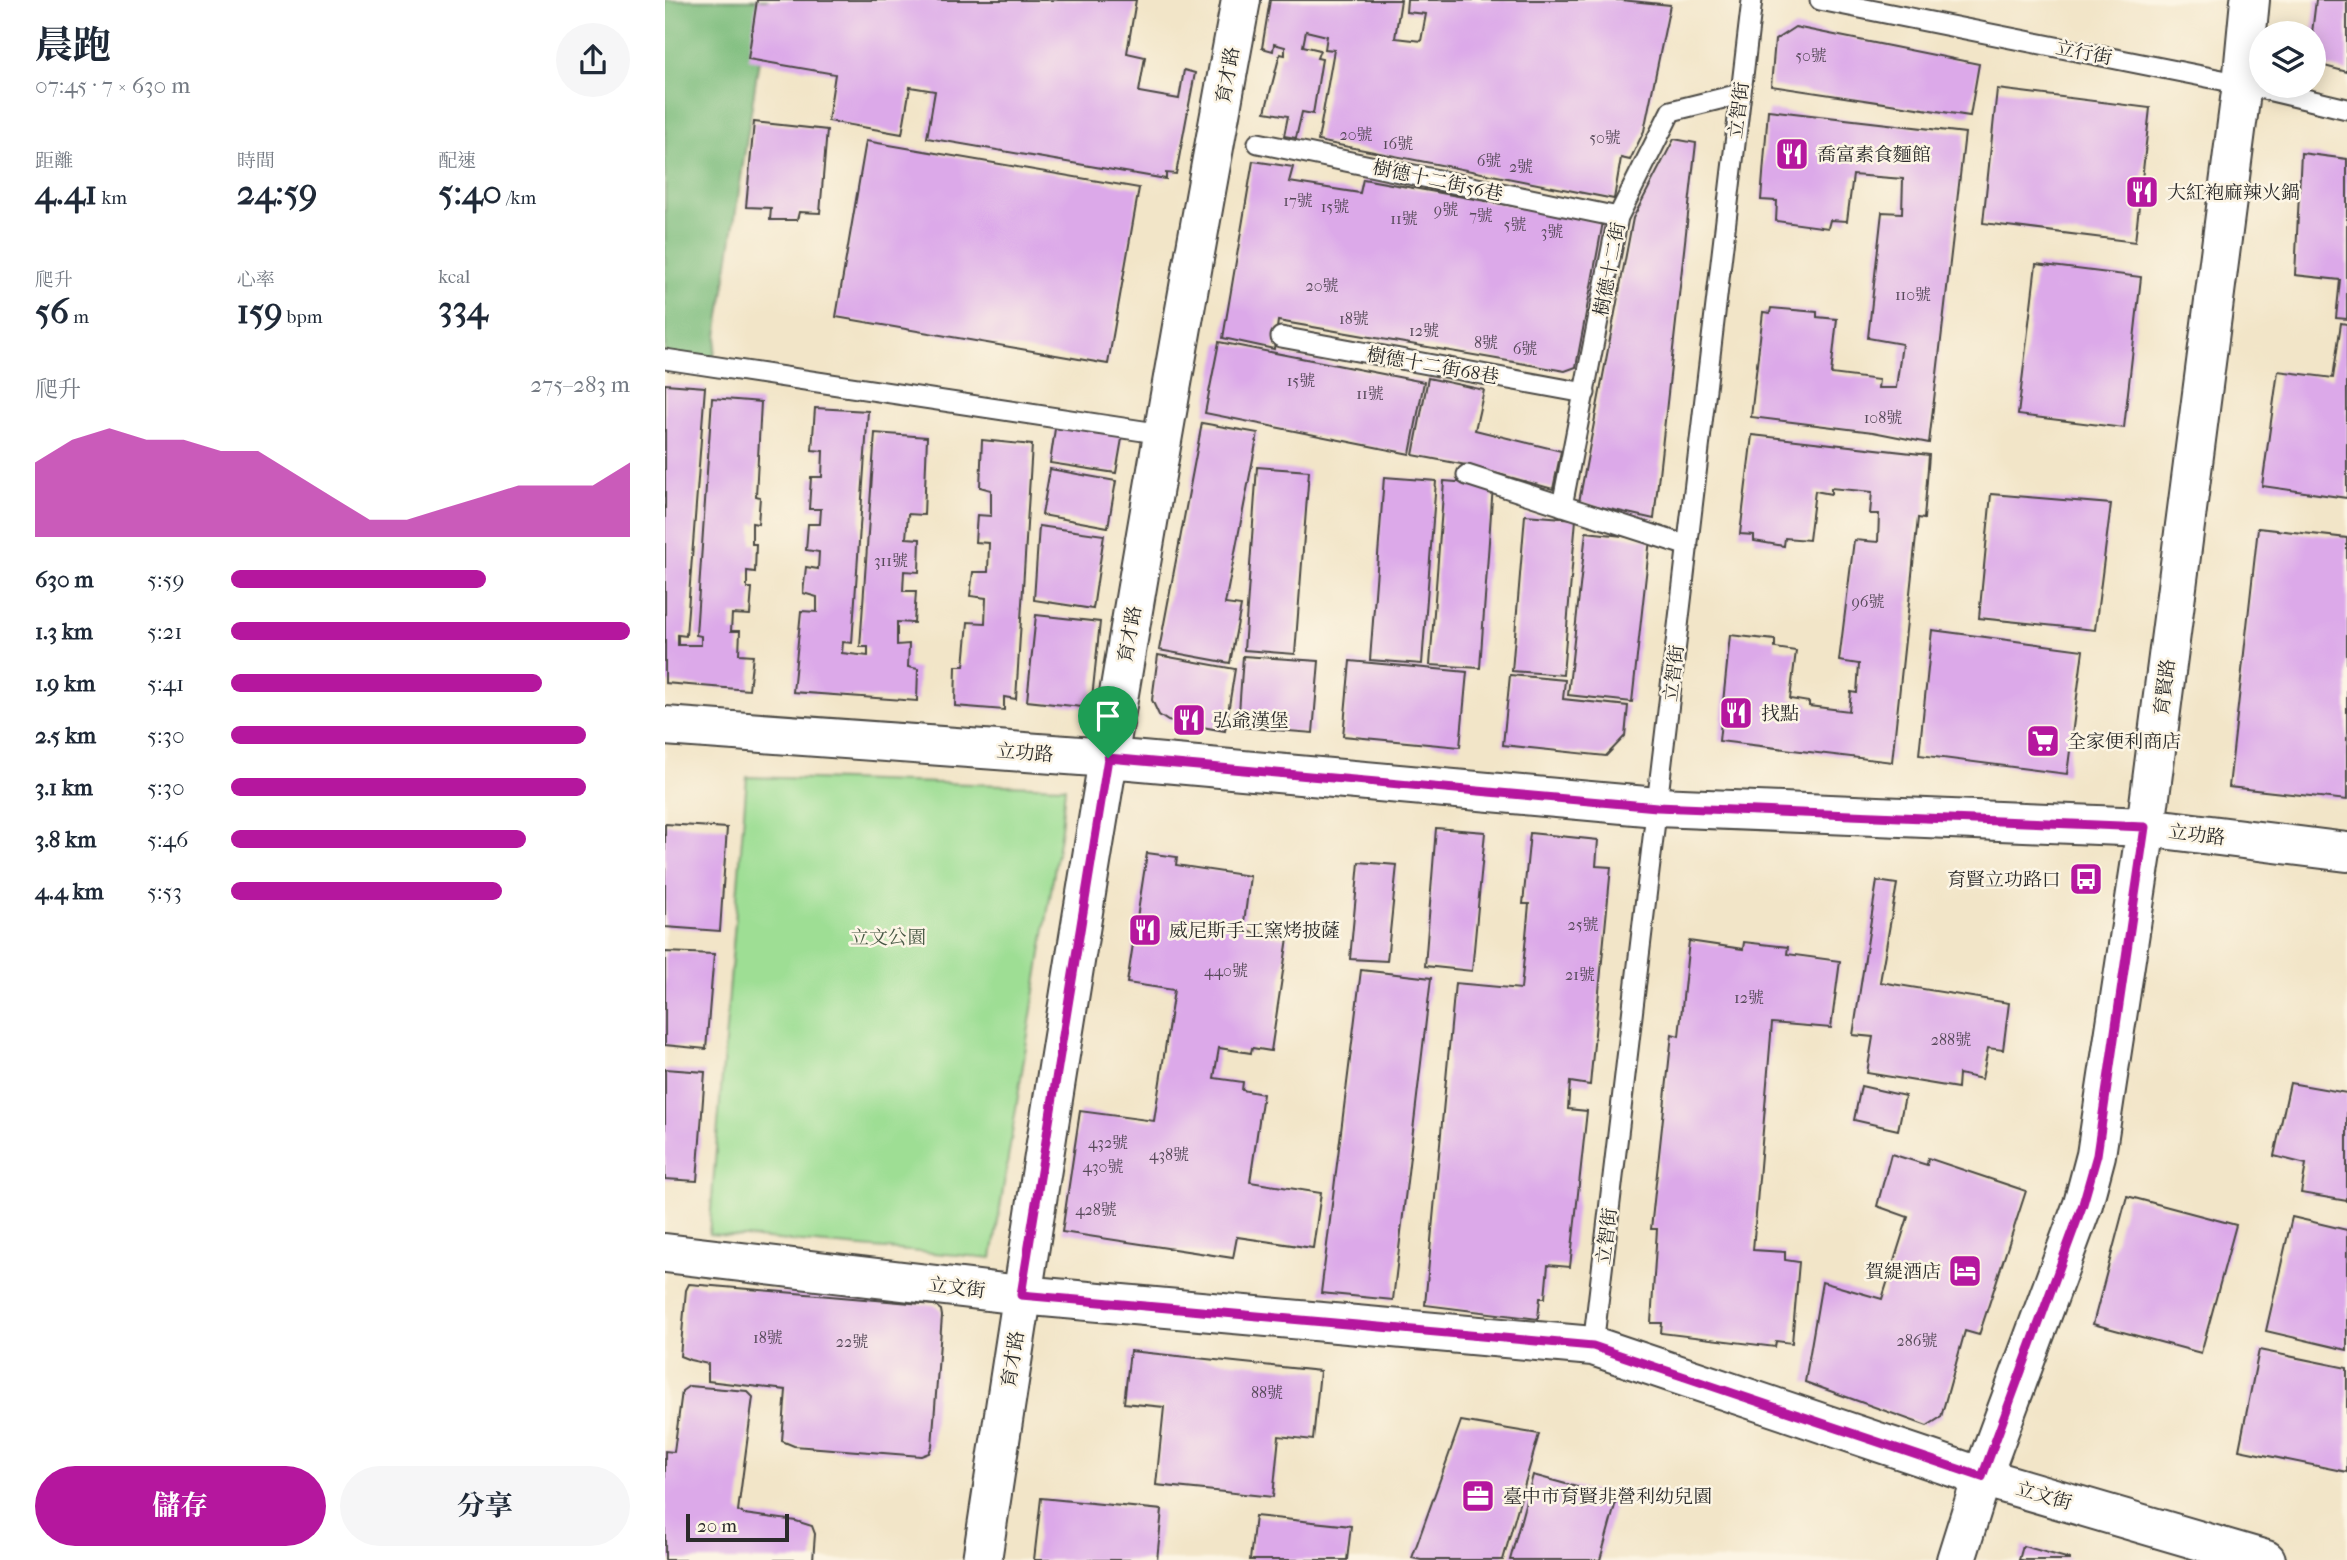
<!DOCTYPE html>
<html lang="zh-TW">
<head>
<meta charset="utf-8">
<style>
	:root { --surface:#fff; --page:#f6f6f7; --text:#1f2937; --muted:#747a83; --accent:#b5179e }
	body { margin:0; font-family:"IM FELL French Canon","Noto Serif TC",serif; background:var(--page); color:var(--text); height:100vh; display:flex; flex-direction:column; font-size:26px; white-space:nowrap }
	* { box-sizing:border-box; margin:0 }
	p { font-size:23px; color:var(--muted) }
	.icon { flex:none; width:38px; height:38px; fill:none; stroke:currentColor; stroke-width:2; stroke-linecap:round; stroke-linejoin:round }
	.map { position:relative; flex:1; overflow:hidden }
	.side { display:flex; flex-direction:column; background:var(--surface); width:665px }
	.side>* { flex:none }
	.buttons { position:absolute; left:1584px; top:21px; display:grid; gap:14px }
	.buttons a { display:grid; place-items:center; width:77px; height:77px; border-radius:50%; background:var(--surface); box-shadow:0 4px 18px #0003; font-size:35px }
	.scale { position:absolute; left:21px; bottom:18px; width:103px; box-sizing:border-box; padding-left:7px; border:4px solid #2b2b2b; border-top:0; font-size:19px; line-height:24px; white-space:nowrap; color:#2b2b2b; -webkit-text-stroke:5px #fcf5e5; paint-order:stroke }
	.pin { position:absolute; display:grid; place-items:center; width:60px; height:60px; color:#fff; margin:-72px -30px; border-radius:50% 50% 50% 0; rotate:-45deg; box-shadow:0 0 7px #0007 }
	.pin .icon { rotate:45deg }
	.round { display:grid; place-items:center; flex:none; width:74px; height:74px; border-radius:37px; background:var(--page) }
	.headline { display:flex; align-items:center; justify-content:space-between; height:119px; padding:0 35px }
	h1 { font-size:38px; font-weight:700; line-height:52px }
	.stats { display:grid; grid-template-columns:repeat(3,1fr); gap:10px; height:119px; padding:7px 35px }
	.stats div { display:grid; align-content:center }
	.stats b { font-size:35px; font-weight:700 }
	.stats small { font-size:19px; font-weight:400 }
	.stats p { font-size:19px }
	.chart { height:196px; padding:14px 35px }
	.chart p { display:flex; justify-content:space-between }
	.chart svg { width:100%; height:126px; margin-top:7px; fill:var(--accent); opacity:.7 }
	.button { display:flex; gap:14px; margin-top:auto; padding:14px 35px }
	.button a { flex:1; height:80px; border-radius:42px; background:var(--accent); color:#fff; font-size:28px; font-weight:700; line-height:80px; text-align:center }
	.button a+a { background:var(--page); color:var(--text) }
	ul { padding:0 35px; list-style:none; font-size:23px }
	li { display:grid; grid-template-columns:112px 84px 1fr; align-items:center; height:52px }
	li i { height:18px; border-radius:9px; background:var(--accent) }
	main { display:flex; flex:1; min-height:0 }
	.map>svg:first-child { display:block }
	.green { fill:#9ede94; stroke:#648460; stroke-width:2 }
	.forest { fill:#7ebd7e; stroke:#547454; stroke-width:2 }
	.building { fill:#dca9e9 }
	.lines { fill:none; stroke-linecap:round; stroke-linejoin:round }
	.service-casing { stroke:#494743; stroke-width:23 }
	.minor-casing { stroke:#494743; stroke-width:42 }
	.service { stroke:#fff; stroke-width:19 }
	.minor { stroke:#fff; stroke-width:38 }
	.route-casing { stroke:#fff; stroke-width:14 }
	.route { stroke:#b5179e; stroke-width:9 }
	.labels { text-anchor:middle; stroke-width:5; stroke-linejoin:round; paint-order:stroke }
	.number-label { font-size:16px; fill:#574a5a }
	.street-label { font-size:19px; fill:#2b2b2b; stroke:#fcf5e5 }
	.poi-label { font-size:19px; fill:#2b2b2b; stroke:#fcf5e5; text-anchor:start }
	.park-label { font-size:19px; fill:#485845; stroke:#fcf5e5 }
</style>
</head>
<body>
<main>
<section class="side">
<div class="headline"><div><h1>晨跑</h1><p>07:45 · 7 × 630 m</p></div><a class="round"><svg class="icon" aria-label="share" viewBox="0 0 24 24"><path d="M12 15V3M7 8l5-5 5 5M5 13v7h14v-7"/></svg></a></div>
<div class="stats">
<div><p>距離</p><b>4.41<small> km</small></b></div>
<div><p>時間</p><b>24:59</b></div>
<div><p>配速</p><b>5:40<small> /km</small></b></div>
</div>
<div class="stats">
<div><p>爬升</p><b>56<small> m</small></b></div>
<div><p>心率</p><b>159<small> bpm</small></b></div>
<div><p>kcal</p><b>334</b></div>
</div>
<div class="chart"><p><span>爬升</span>275–283 m</p>
<svg viewBox="0 0 160 44" preserveAspectRatio="none"><path d="M0 44V18L10 10L20 6L30 10L40 10L50 14L60 14L70 22L80 30L90 38L100 38L110 34L120 30L130 26L140 26L150 26L160 18V44z"/></svg>
</div>
<ul>
<li><b>630 m</b>5:59<i style="width:64%"></i></li>
<li><b>1.3 km</b>5:21<i style="width:100%"></i></li>
<li><b>1.9 km</b>5:41<i style="width:78%"></i></li>
<li><b>2.5 km</b>5:30<i style="width:89%"></i></li>
<li><b>3.1 km</b>5:30<i style="width:89%"></i></li>
<li><b>3.8 km</b>5:46<i style="width:74%"></i></li>
<li><b>4.4 km</b>5:53<i style="width:68%"></i></li>
</ul>
<div class="button"><a>儲存</a><a>分享</a></div>
</section>
<div class="map">
<svg width="1682" height="1560" viewBox="0 0 1682 1560">
	<rect width="100%" height="100%" fill="#fcf5e5"/>
	<filter id="ink" filterUnits="userSpaceOnUse"><feTurbulence type="fractalNoise" baseFrequency=".0143" numOctaves="2"/><feDisplacementMap in="SourceGraphic" scale="14" xChannelSelector="R" yChannelSelector="G"/><feConvolveMatrix kernelMatrix="1 2 1 2 8 2 1 2 1" color-interpolation-filters="sRGB"/></filter>
	<filter id="wash" filterUnits="userSpaceOnUse"><feTurbulence type="fractalNoise" baseFrequency=".00686" numOctaves="4" result="noise"/><feDisplacementMap in="SourceGraphic" scale="28" xChannelSelector="R" yChannelSelector="G"/><feGaussianBlur stdDeviation="1.57" result="paint"/><feColorMatrix in="noise" values="0 0 0 0 0 0 0 0 0 0 0 0 0 0 0 0 0 1.4 0 .05"/><feComposite in="paint" operator="in"/></filter>
	<g filter="url(#wash)">
		<rect width="100%" height="100%" fill="#f2e5c8"/>
		<!-- green -->
		<path class="green" d="M82 777 400 787 396 829 327 1258 44 1234Z"/>
		<!-- forest -->
		<path class="forest" d="M0 0H103L48 362 0 354Z"/>
		<g id="blocks">
			<!-- building -->
			<path class="building" d="M92 0H471L462 53 480 57 474 92 514 99 519 70 530 73 511 174 501 173V179L262 138 270 91 245 87 237 134 163 121 170 74 83 59Z
				M605 0H736L730 38 756 41 761 14 741 12 742 0H956L1005 5 979 131 965 160 956 158 949 199 653 141 669 50 660 49 662 36 641 31 638 46 655 50 652 58 657 59 648 114 637 112 631 138 619 136 623 116 600 112 615 54 620 55V47L609 44 608 51 597 48Z
				M1651 0H1682V72L1648 63V33H1647Z
				M1130 27 1314 64 1305 116 1106 86 1110 40Z
				M1332 89 1485 108 1470 242 1318 223Z
				M1103 110 1300 133 1264 443 1208 432 1086 417 1098 312 1105 313 1106 308 1152 312V317L1172 319 1166 374 1214 380 1213 388H1231L1237 344 1203 338 1217 212 1237 213 1238 179 1188 175 1182 221 1165 220 1163 228 1111 221 1112 201 1096 200Z
				M89 122 162 130 155 213 134 212 132 220H105L106 208 81 207Z
				M1009 139 1031 143 989 519 914 502 968 218Z
				M201 141 474 188 443 364 171 317Z
				M1636 153 1682 159V319L1671 318 1675 280 1630 275Z
				M588 161 628 167 624 182 695 193 698 179 938 222 911 367 900 371 613 321 609 349 558 338Z
				M1371 264 1476 277 1459 428 1353 415Z
				M1676 323 1682 324V498L1597 486 1613 371 1668 378Z
				M554 342 759 382 745 454 540 413Z
				M763 378 819 390 810 430 896 451 888 489 801 465 748 455Z
				M0 384 40 387 21 636 13 635V645H36V636L31 635 47 398 96 402 91 496 95 497 93 524 87 523V544H91L90 572 82 571V588H87L85 615 67 614 66 631H75L74 654 88 655 84 690 0 683Z
				M150 408 203 411 187 643 178 642 177 653 203 656V647H195L210 433 262 437 259 515 243 514 241 538 255 539 254 572 239 571 238 591H251L249 623 232 622V645L244 644 243 667 253 669 252 701 128 692 136 611 152 612V597L138 593 141 567 153 569 154 552 141 550 143 524H155L156 509H144L146 477H157L158 451 147 450Z
				M391 422 458 433 451 473 385 463Z
				M537 423 593 433 560 604 576 606 565 663 494 650Z
				M1087 435 1264 455 1259 519 1253 518 1227 762 1054 741 1065 635 1110 640V648L1131 651 1125 699 1144 702V706L1184 711 1186 692 1192 693 1194 664 1174 661 1189 540 1213 542 1214 514H1205L1207 492 1166 488V494L1150 491 1144 540 1120 538 1119 546 1089 541V535L1075 534Z
				M317 440 367 445 351 699 339 697V710L290 706 291 666H299L303 622 320 623 321 598 305 596 308 572H323L324 543 310 542 312 515 326 516V490L315 487Z
				M592 467 644 471 630 654 579 650Z
				M385 469 451 481 443 527 377 515Z
				M719 477 771 481 757 664 705 660Z
				M779 481 828 485 815 668 765 665Z
				M1326 494 1446 504 1430 630 1314 618Z
				M860 515 911 519 898 675 847 671Z
				M374 526 439 535 428 609 369 600Z
				M1593 528 1682 538V800L1564 787Z
				M921 532 985 539 967 702 903 695Z
				M371 615 435 622 426 708 362 701Z
				M1267 630 1418 650 1402 774 1254 755Z
				M493 655 570 669 560 731 503 721 494 715 487 700Z
				M578 656 654 661 648 733 573 727Z
				M685 661 802 672 795 747 678 736Z
				M845 675 900 680 898 699 963 706 960 736 941 756 838 745Z
				M0 824 62 828 55 931 0 927Z
				M771 828 820 832 807 971 760 966Z
				M865 833 933 840 931 866 946 867 925 1085 905 1082 903 1109 922 1111 905 1267 883 1265 880 1298H875L873 1319 760 1305 790 983 856 989 864 904H858Z
				M482 853 512 857 511 865 585 876 578 931 623 938 606 1051 587 1048 586 1053 554 1048 549 1078 578 1082 577 1090 598 1094 585 1182 656 1193 648 1248 572 1237 568 1258 397 1232 415 1111 489 1121 509 990 462 983Z
				M694 862 732 865 722 961 685 959Z
				M1212 881 1232 884 1215 982 1344 1003 1338 1050 1323 1048 1317 1079 1294 1074 1293 1088 1202 1073 1208 1037 1188 1035Z
				M1024 941 1078 949 1079 942 1123 947 1122 954 1175 961 1166 1028 1107 1023 1088 1250 1120 1252V1260L1134 1262 1127 1343 1111 1341 1110 1347 996 1333 997 1323H986L992 1229H986L1007 1034 1014 1036Z
				M0 952 49 954 41 1049 0 1045Z
				M696 970 766 978 728 1300 656 1293Z
				M0 1069 40 1072 32 1181 0 1179Z
				M1625 1083 1682 1093V1201L1636 1193 1641 1164 1609 1156Z
				M1196 1086 1240 1096 1233 1130 1189 1120Z
				M1226 1154 1262 1165 1263 1158 1361 1191 1314 1335 1300 1331 1276 1417 1262 1426 1140 1382 1157 1282 1217 1299 1243 1217 1212 1206Z
				M1462 1196 1571 1225 1536 1353 1428 1324Z
				M1627 1217 1682 1230V1350L1601 1331Z
				M24 1284 269 1305 276 1310 277 1316 267 1446 264 1453 256 1456 129 1446 117 1441 121 1390 43 1381V1364L25 1360 15 1356 21 1290Z
				M1594 1350 1682 1368V1472L1574 1450Z
				M465 1351 655 1371 648 1440 614 1436 608 1497 491 1485 499 1407 459 1403Z
				M24 1386 82 1391 88 1397 73 1511 79 1514 131 1521 147 1526 150 1534 148 1560H0V1451L9 1452 17 1391Z
				M796 1421 874 1434 838 1560H756L747 1558Z
				M868 1475 952 1498 935 1560H845Z
				M376 1498 497 1510 492 1560H369Z
				M590 1516 686 1526 682 1560H585Z
				M1358 1546 1405 1559V1560H1354Z"/>
		</g>
	</g>
	<g filter="url(#ink)">
		<use href="#blocks" fill-opacity="0" stroke="#494743" stroke-width="2"/>
		<g class="lines">
			<defs>
				<path id="service" d="M1155 0 1577 84 1682 109
					M593 143 953 217
					M616 337 920 393
					M0 359 498 434
					M802 475 1023 546
					M897 506 953 217 1006 111 1075 94
					M928 1346 1087 0"/>
				<path id="minor" d="M0 726 443 758 992 807 1481 827 1682 852
					M0 1253 356 1295 928 1346 1317 1477 1601 1560
					M317 1560C395 1039 480 518 576 0
					M1291 1560 1317 1477 1418 1204 1431 1155 1481 827 1577 84 1585 0"/>
			</defs>
			<!-- service casing -->
			<use href="#service" class="service-casing"/>
			<!-- minor casing -->
			<use href="#minor" class="minor-casing"/>
			<!-- service -->
			<use href="#service" class="service"/>
			<!-- minor -->
			<use href="#minor" class="minor"/>
		</g>
	</g>
	<g class="lines" filter="url(#ink)">
		<defs>
			<path id="route" d="M443 758 992 807 1480 827 1432 1155 1418 1204 1317 1477 928 1346 356 1295Z"/>
		</defs>
		<!-- route casing -->
		<use href="#route" class="route-casing"/>
		<!-- route -->
		<use href="#route" class="route"/>
	</g>
	<!-- icons -->
	<defs>
		<symbol id="restaurant-square" viewBox="-11 -11 22 22"><rect x="-9" y="-9" width="18" height="18" rx="4" fill="#b5179e" stroke="#fcf5e5"/><path d="M-5-6h1v4h1v-4h1v4h1v-4h1v5L-1.5 .5V6h-2V.5L-5-1ZM5-6V6H3V1.5H1.5Q1.5-4 5-6Z" fill="#fff"/></symbol>
		<symbol id="supermarket-square" viewBox="-11 -11 22 22"><rect x="-9" y="-9" width="18" height="18" rx="4" fill="#b5179e" stroke="#fcf5e5"/><path d="M-6-5.5h2.5l.6 2H6L4.5 2H-2.5L-4.4-4H-6ZM-1.5 3.2a1.3 1.3 0 1 0 .1 0ZM3 3.2a1.3 1.3 0 1 0 .1 0Z" fill="#fff"/></symbol>
		<symbol id="bus-square" viewBox="-11 -11 22 22"><rect x="-9" y="-9" width="18" height="18" rx="4" fill="#b5179e" stroke="#fcf5e5"/><path d="M-5-6H5V4H4V6H2V4H-2V6H-4V4H-5ZM-3.5-4V0h7V-4ZM-3.5 1.2v1.5H-2V1.2ZM2 1.2v1.5H3.5V1.2Z" fill="#fff"/></symbol>
		<symbol id="hotel-square" viewBox="-11 -11 22 22"><rect x="-9" y="-9" width="18" height="18" rx="4" fill="#b5179e" stroke="#fcf5e5"/><path d="M-6-4.5h1.5V1H6V5H4.5V3h-9V5H-6ZM-4 0a1.8 1.8 0 1 1 3.6 0ZM.5 0V-2.5h3Q6-2.5 6 0Z" fill="#fff"/></symbol>
		<symbol id="office-square" viewBox="-11 -11 22 22"><rect x="-9" y="-9" width="18" height="18" rx="4" fill="#b5179e" stroke="#fcf5e5"/><path d="M-6-3h4V-5.5h4V-3h4V5H-6ZM-1-4.5V-3h2v-1.5ZM-6 0V1H6V0Z" fill="#fff"/></symbol>
	</defs>
	<g fill-rule="evenodd">
		<use href="#restaurant-square" x="1108" y="135" width="38" height="38"/>
		<use href="#restaurant-square" x="1458" y="173" width="38" height="38"/>
		<use href="#restaurant-square" x="1052" y="694" width="38" height="38"/>
		<use href="#restaurant-square" x="505" y="701" width="38" height="38"/>
		<use href="#supermarket-square" x="1359" y="722" width="38" height="38"/>
		<use href="#bus-square" x="1402" y="860" width="38" height="38"/>
		<use href="#restaurant-square" x="461" y="911" width="38" height="38"/>
		<use href="#hotel-square" x="1281" y="1252" width="38" height="38"/>
		<use href="#office-square" x="794" y="1477" width="38" height="38"/>
	</g>
	<g class="labels">
		<!-- number labels -->
		<g class="number-label">
			<text x="1146" y="61">50號</text>
			<text x="691" y="140">20號</text>
			<text x="940" y="143">50號</text>
			<text x="733" y="149">16號</text>
			<text x="824" y="166">6號</text>
			<text x="856" y="172">2號</text>
			<text x="633" y="206">17號</text>
			<text x="670" y="212">15號</text>
			<text x="781" y="215">9號</text>
			<text x="816" y="221">7號</text>
			<text x="739" y="224">11號</text>
			<text x="850" y="230">5號</text>
			<text x="887" y="237">3號</text>
			<text x="657" y="291">20號</text>
			<text x="1248" y="300">110號</text>
			<text x="689" y="324">18號</text>
			<text x="759" y="336">12號</text>
			<text x="821" y="348">8號</text>
			<text x="860" y="354">6號</text>
			<text x="636" y="386">15號</text>
			<text x="705" y="399">11號</text>
			<text x="1218" y="423">108號</text>
			<text x="226" y="566">311號</text>
			<text x="1203" y="607">96號</text>
			<text x="918" y="930">25號</text>
			<text x="561" y="976">440號</text>
			<text x="915" y="980">21號</text>
			<text x="1084" y="1003">12號</text>
			<text x="1286" y="1045">288號</text>
			<text x="443" y="1148">432號</text>
			<text x="504" y="1160">438號</text>
			<text x="438" y="1172">430號</text>
			<text x="431" y="1215">428號</text>
			<text x="103" y="1343">18號</text>
			<text x="1252" y="1346">286號</text>
			<text x="187" y="1347">22號</text>
			<text x="602" y="1398">88號</text>
		</g>
		<!-- street labels -->
		<g class="street-label">
			<text transform="translate(1419 52) rotate(11)" y="7">立行街</text>
			<text transform="translate(562 75) rotate(-80)" y="7">育才路</text>
			<text transform="translate(1073 110) rotate(-83)" y="7">立智街</text>
			<text transform="translate(773 180) rotate(12)" y="7">樹德十二街56巷</text>
			<text transform="translate(944 269) rotate(-79)" y="7">樹德十二街</text>
			<text transform="translate(768 365) rotate(10)" y="7">樹德十二街68巷</text>
			<text transform="translate(464 634) rotate(-80)" y="7">育才路</text>
			<text transform="translate(1008 673) rotate(-83)" y="7">立智街</text>
			<text transform="translate(1499 687) rotate(-83)" y="7">育賢路</text>
			<text transform="translate(360 752) rotate(4)" y="7">立功路</text>
			<text transform="translate(1532 834) rotate(7)" y="7">立功路</text>
			<text transform="translate(941 1236) rotate(-83)" y="7">立智街</text>
			<text transform="translate(292 1287) rotate(7)" y="7">立文街</text>
			<text transform="translate(347 1359) rotate(-81)" y="7">育才路</text>
			<text transform="translate(1379 1495) rotate(16)" y="7">立文街</text>
		</g>
		<!-- poi labels -->
		<g class="poi-label">
			<text x="1152" y="161">喬富素食麵館</text>
			<text x="1502" y="199">大紅袍麻辣火鍋</text>
			<text x="1096" y="720">找點</text>
			<text x="548" y="727">弘爺漢堡</text>
			<text x="1402" y="748">全家便利商店</text>
			<text x="1396" y="886" text-anchor="end">育賢立功路口</text>
			<text x="504" y="937">威尼斯手工窯烤披薩</text>
			<text x="1276" y="1278" text-anchor="end">賀緹酒店</text>
			<text x="838" y="1503">臺中市育賢非營利幼兒園</text>
		</g>
		<!-- park labels -->
		<g class="park-label">
			<text x="223" y="944">立文公園</text>
		</g>
	</g>
</svg>
<div class="buttons">
<a><svg class="icon" aria-label="layers" viewBox="0 0 24 24"><path d="M12 4l9 5-9 5-9-5zM3 14l9 5 9-5"/></svg></a>
</div>
<div class="scale">20 m</div>
<div class="pin" style="left:443px;top:758px;background:#1e9e55"><svg class="icon" aria-label="arrive" viewBox="0 0 24 24"><path d="M6 21V4h12l-3 4 3 4H6"/></svg></div>
</div>
</main>
</body>
</html>
